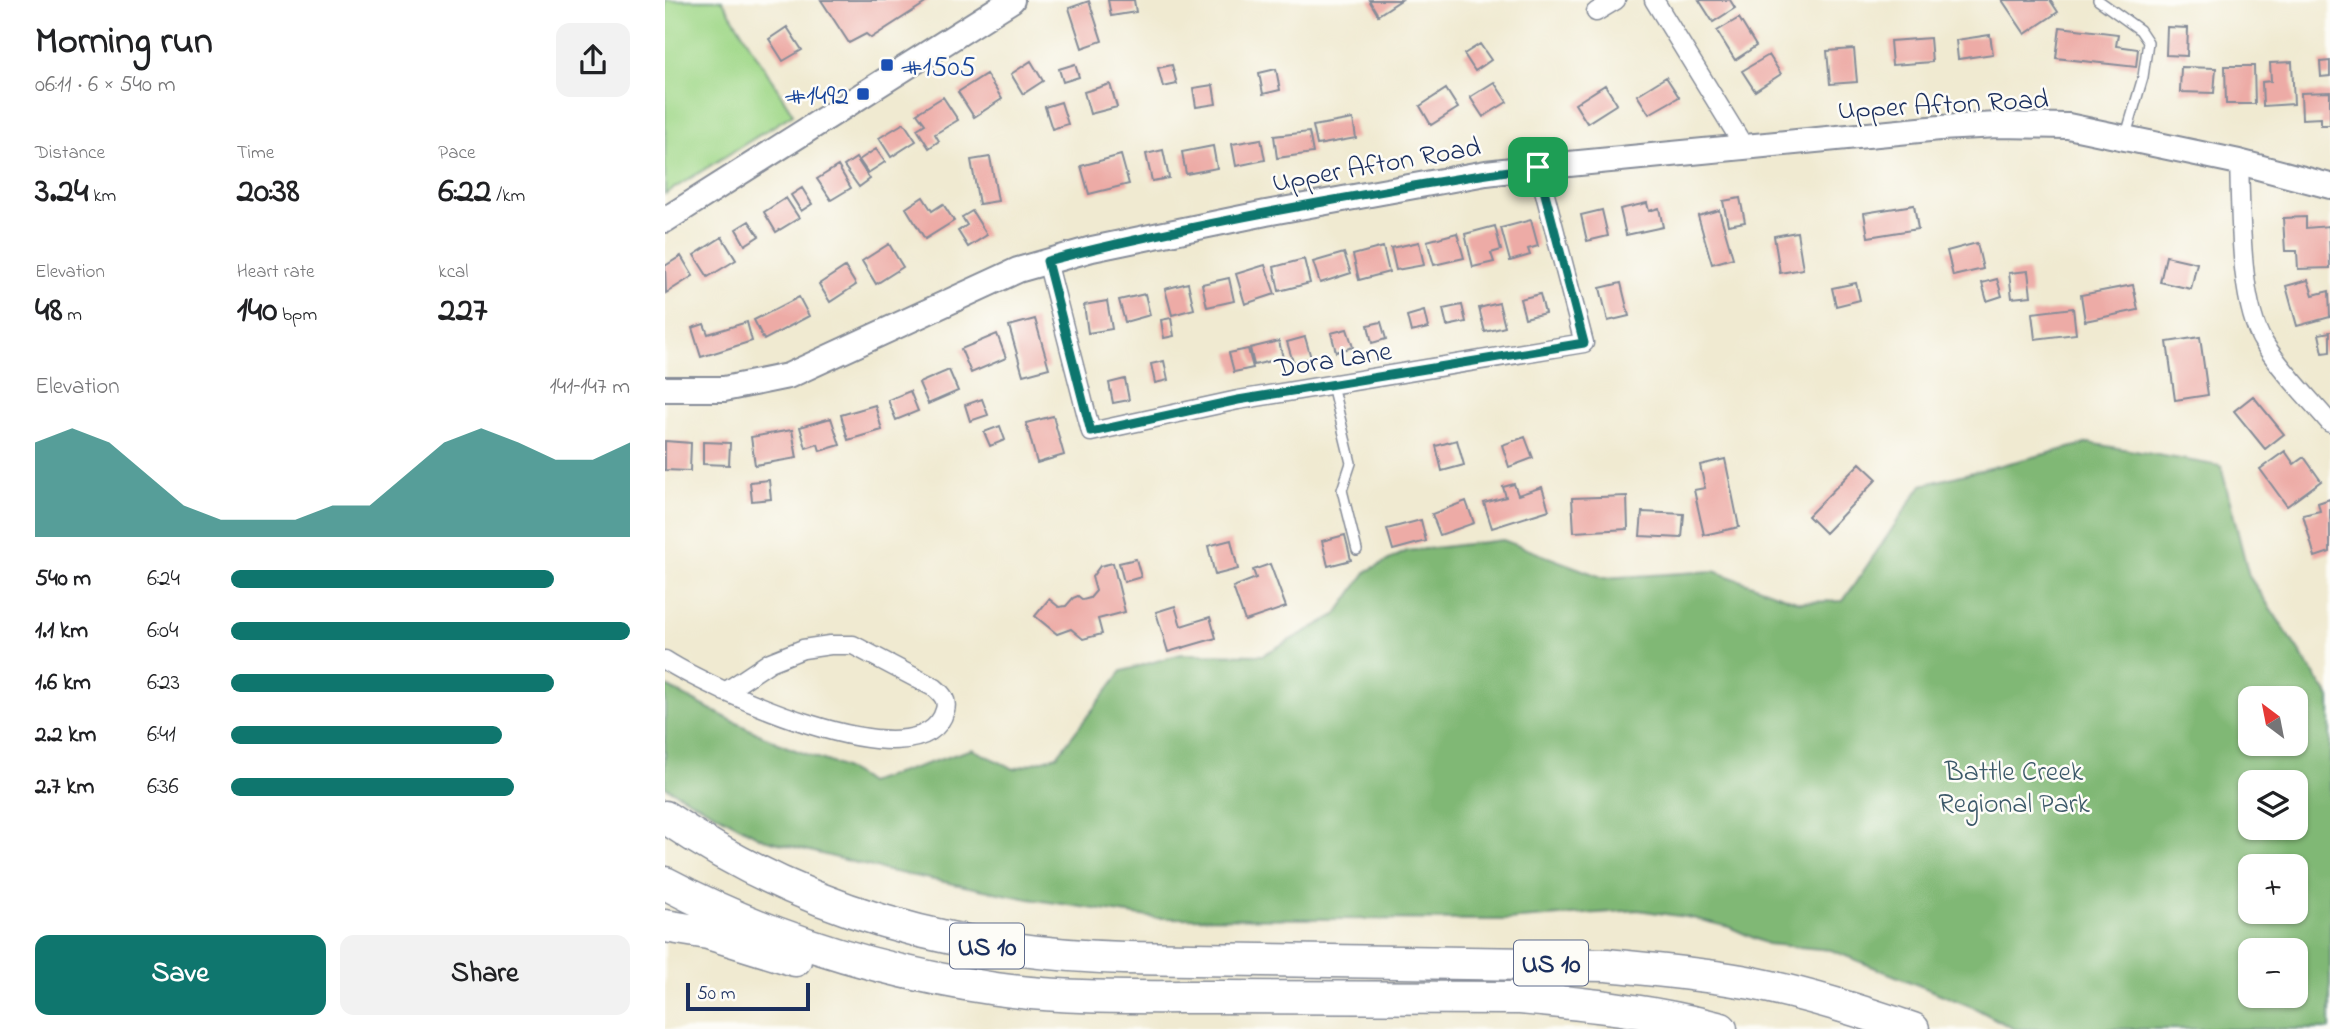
<!DOCTYPE html>
<html lang="en">
<head>
<meta charset="utf-8">
<style>
	:root { --surface:#fff; --page:#f2f2f2; --text:#202124; --muted:#757577; --accent:#0f766e }
	body { margin:0; font-family:"Indie Flower",sans-serif; background:var(--page); color:var(--text); height:100vh; display:flex; flex-direction:column; font-size:26px; white-space:nowrap }
	* { box-sizing:border-box; margin:0 }
	p { font-size:23px; color:var(--muted) }
	.icon { flex:none; width:38px; height:38px; fill:none; stroke:currentColor; stroke-width:2; stroke-linecap:round; stroke-linejoin:round }
	.map { position:relative; flex:1; overflow:hidden }
	.side { display:flex; flex-direction:column; background:var(--surface); width:665px }
	.side>* { flex:none }
	.needle { width:46px; rotate:328deg }
	.fabs { position:absolute; left:1573px; top:686px; display:grid; gap:14px }
	.fabs a { display:grid; place-items:center; width:70px; height:70px; border-radius:14px; background:var(--surface); box-shadow:0 2px 5px #0004; font-size:35px }
	.scale { position:absolute; left:21px; bottom:18px; width:124px; box-sizing:border-box; padding-left:7px; border:4px solid #1b2f5e; border-top:0; font-size:19px; line-height:24px; white-space:nowrap; color:#1b2f5e; -webkit-text-stroke:5px #fdfcf7; paint-order:stroke }
	.pin { position:absolute; display:grid; place-items:center; width:60px; height:60px; color:#fff; margin:-30px; border-radius:14px; box-shadow:0 4px 10px #0006 }
	.round { display:grid; place-items:center; flex:none; width:74px; height:74px; border-radius:14px; background:var(--page) }
	.head { display:flex; align-items:center; justify-content:space-between; height:119px; padding:0 35px }
	h1 { font-size:38px; font-weight:800; line-height:52px }
	.metrics { display:grid; grid-template-columns:repeat(3,1fr); gap:10px; height:119px; padding:7px 35px }
	.metrics div { display:grid; align-content:center }
	.metrics b { font-size:35px; font-weight:800 }
	.metrics small { font-size:19px; font-weight:400 }
	.metrics p { font-size:19px }
	.chart { height:196px; padding:14px 35px }
	.chart p { display:flex; justify-content:space-between }
	.chart svg { width:100%; height:126px; margin-top:7px; fill:var(--accent); opacity:.7 }
	.button { display:flex; gap:14px; margin-top:auto; padding:14px 35px }
	.button a { flex:1; height:80px; border-radius:14px; background:var(--accent); color:#fff; font-size:28px; font-weight:800; line-height:80px; text-align:center }
	.button a+a { background:var(--page); color:var(--text) }
	ul { padding:0 35px; list-style:none; font-size:23px }
	li { display:grid; grid-template-columns:112px 84px 1fr; align-items:center; height:52px }
	li i { height:18px; border-radius:9px; background:var(--accent) }
	main { display:flex; flex:1; min-height:0 }
	.map>svg:first-child { display:block }
	.green { fill:#a0d889; stroke:#5e8474; stroke-width:2 }
	.forest { fill:#80b875; stroke:#4e746a; stroke-width:2; fill-rule:evenodd }
	.building { fill:#edaba6 }
	.lines { fill:none; stroke-linecap:round; stroke-linejoin:round }
	.lane-casing { stroke:#868c98; stroke-width:12 }
	.street-casing { stroke:#868c98; stroke-width:21 }
	.secondary-casing { stroke:#868c98; stroke-width:28 }
	.highway-casing { stroke:#868c98; stroke-width:35 }
	.lane { stroke:#fff; stroke-width:9 }
	.street { stroke:#fff; stroke-width:18 }
	.secondary { stroke:#fff; stroke-width:24 }
	.highway { stroke:#fff; stroke-width:32 }
	.route-casing { stroke:#fff; stroke-width:14 }
	.route { stroke:#0f766e; stroke-width:9 }
	.transit-dot { fill:#1a4fb4; stroke:#fdfcf7; stroke-width:2.5 }
	.labels { text-anchor:middle; stroke-width:5; stroke-linejoin:round; paint-order:stroke }
	.shield { fill:#fdfcf7; stroke:#5f6c8c; stroke-width:2 }
	.shield-label { font-size:26px; font-weight:bold; fill:#1b2f5e }
	.transit-label { font-size:28px; fill:#164399; stroke:#fdfcf7; text-anchor:start }
	.street-label { font-size:28px; fill:#1b2f5e; stroke:#fdfcf7 }
	.park-label { font-size:28px; fill:#3c5969; stroke:#fdfcf7 }
</style>
</head>
<body>
<main>
<section class="side">
<div class="head"><div><h1>Morning run</h1><p>06:11 · 6 × 540 m</p></div><a class="round"><svg class="icon" aria-label="share" viewBox="0 0 24 24"><path d="M12 15V3M7 8l5-5 5 5M5 13v7h14v-7"/></svg></a></div>
<div class="metrics">
<div><p>Distance</p><b>3.24<small> km</small></b></div>
<div><p>Time</p><b>20:38</b></div>
<div><p>Pace</p><b>6:22<small> /km</small></b></div>
</div>
<div class="metrics">
<div><p>Elevation</p><b>48<small> m</small></b></div>
<div><p>Heart rate</p><b>140<small> bpm</small></b></div>
<div><p>kcal</p><b>227</b></div>
</div>
<div class="chart"><p><span>Elevation</span>141–147 m</p>
<svg viewBox="0 0 160 44" preserveAspectRatio="none"><path d="M0 44V11L10 6L20 11L30 22L40 33L50 38L60 38L70 38L80 33L90 33L100 22L110 11L120 6L130 11L140 17L150 17L160 11V44z"/></svg>
</div>
<ul>
<li><b>540 m</b>6:24<i style="width:81%"></i></li>
<li><b>1.1 km</b>6:04<i style="width:100%"></i></li>
<li><b>1.6 km</b>6:23<i style="width:81%"></i></li>
<li><b>2.2 km</b>6:41<i style="width:68%"></i></li>
<li><b>2.7 km</b>6:36<i style="width:71%"></i></li>
</ul>
<div class="button"><a>Save</a><a>Share</a></div>
</section>
<div class="map">
<svg width="1665" height="1029" viewBox="0 0 1665 1029">
	<rect width="100%" height="100%" fill="#fdfcf7"/>
	<filter id="ink" filterUnits="userSpaceOnUse"><feTurbulence type="fractalNoise" baseFrequency=".0143" numOctaves="2"/><feDisplacementMap in="SourceGraphic" scale="14" xChannelSelector="R" yChannelSelector="G"/><feConvolveMatrix kernelMatrix="1 2 1 2 8 2 1 2 1" color-interpolation-filters="sRGB"/></filter>
	<filter id="wash" filterUnits="userSpaceOnUse"><feTurbulence type="fractalNoise" baseFrequency=".00686" numOctaves="4" result="noise"/><feDisplacementMap in="SourceGraphic" scale="28" xChannelSelector="R" yChannelSelector="G"/><feGaussianBlur stdDeviation="1.57" result="paint"/><feColorMatrix in="noise" values="0 0 0 0 0 0 0 0 0 0 0 0 0 0 0 0 0 1.4 0 .05"/><feComposite in="paint" operator="in"/></filter>
	<g filter="url(#wash)">
		<rect width="100%" height="100%" fill="#f0ead1"/>
		<!-- green -->
		<path class="green" d="M0 0H57L128 114 0 194Z"/>
		<!-- forest -->
		<path class="forest" d="M1424 443 1556 466 1584 576 1665 698V1029H1349L1310 1008 1166 950 1102 944 1064 927 1027 918 973 910 842 920 490 918 364 899 219 870 98 839 0 787V685C40 707 79 728 120 746 151 759 176 762 203 783L307 749 349 769 392 756 457 671 516 654 598 655 671 615 702 571 742 551 838 540 939 578 1049 571 1134 602 1178 601 1257 485ZM1586 698H1631V744H1586ZM1586 782H1631V828H1586ZM1586 866H1631V912H1586ZM1586 950H1631V996H1586Z"/>
		<g id="blocks">
			<!-- building -->
			<path class="building" d="M156 0H265L206 38 201 34 184 43Z
				M443 0H469L471 12 446 16Z
				M704 0H736L713 15Z
				M1034 0H1065L1070 8 1048 22Z
				M1337 0H1385L1393 12 1360 34Z
				M424 1 437 41 417 48 404 8Z
				M1074 18 1091 46 1070 60 1052 31Z
				M122 27 137 50 118 61 104 39Z
				M1395 27 1453 34 1451 46 1473 49 1471 67 1391 58Z
				M1502 27 1523 28 1522 56 1501 55Z
				M1325 35 1328 54 1293 59 1291 40Z
				M1265 38 1267 62 1227 65 1225 41Z
				M815 44 826 60 810 71 799 54Z
				M1189 49 1192 82 1165 84 1162 51Z
				M1104 55 1116 74 1090 91 1077 71Z
				M366 61 378 81 358 94 346 74Z
				M1665 61V76L1656 77 1655 62Z
				M1627 62 1629 104 1598 106 1597 82 1606 81 1605 63Z
				M410 64 414 77 398 82 394 69Z
				M507 65 512 84 498 87 493 68Z
				M1560 66H1589L1590 104H1561Z
				M1516 67 1551 68 1549 93 1515 92Z
				M611 69 615 90 598 94 594 73Z
				M321 74 337 99 309 117 293 92Z
				M1001 77 1014 97 984 114 972 95Z
				M829 82 842 102 818 117 805 97Z
				M445 84 452 107 425 114 419 92Z
				M548 85 551 104 531 107 528 88Z
				M940 85 952 104 922 123 910 104Z
				M781 89 793 108 766 125 755 106Z
				M1665 92V125H1656V118L1637 119 1636 93Z
				M278 97 293 120 270 134 274 141 264 148 252 129 260 124 252 113Z
				M396 102 403 124 387 129 380 107Z
				M688 119 691 138 652 145 648 126Z
				M239 123 251 141 226 157 214 138Z
				M644 132 648 153 612 158 609 136Z
				M596 139 600 160 571 166 567 144Z
				M548 146 552 168 521 174 517 152Z
				M211 149 220 162 203 173 194 160Z
				M498 150 504 178 487 181 481 154Z
				M456 155 464 184 424 194 416 166Z
				M325 157 333 201 314 204 306 160Z
				M191 158 205 179 194 187 179 166Z
				M173 166 186 188 166 200 152 179Z
				M137 188 147 204 136 211 126 195Z
				M258 197 267 211 278 204 289 221 260 239 241 208Z
				M121 198 134 218 111 232 99 212Z
				M1075 198 1080 222 1063 225 1058 201Z
				M982 203 984 211 994 208 998 227 961 235 955 209Z
				M1249 205 1253 229 1203 237 1199 213Z
				M937 210 943 236 922 241 916 215Z
				M1054 210 1068 258 1047 264 1033 216Z
				M307 211 322 235 303 247 293 231 302 225 297 217Z
				M1641 217V228L1664 226 1665 268 1633 269 1632 251H1620L1618 218Z
				M866 220 873 246 863 249 865 255 845 261 836 228Z
				M84 221 94 236 80 245 71 229Z
				M830 226 836 250 826 253 829 262 808 267 800 234Z
				M1132 232 1138 269 1115 273 1109 236Z
				M792 233 799 258 769 265 762 241Z
				M57 237 71 260 43 277 29 255Z
				M754 242 759 265 731 270 726 248Z
				M1312 243 1318 269 1288 276 1282 251Z
				M224 244 238 267 211 284 197 261Z
				M718 247 724 272 694 280 688 255Z
				M679 253 686 273 655 283 648 262Z
				M16 256 28 276 1 293 0 266Z
				M1501 256 1532 263 1526 289 1495 282Z
				M639 259 645 283 614 291 609 267Z
				M600 265 610 294 580 304 571 274Z
				M180 267 191 285 165 302 154 284Z
				M1363 271 1366 296 1347 298 1344 273Z
				M564 278 569 301 542 307 537 284Z
				M1332 279 1337 296 1322 301 1317 283Z
				M1643 280 1648 295 1664 291 1665 317 1632 326 1621 286Z
				M523 283 529 309 507 315 500 289Z
				M956 283 964 316 943 321 935 288Z
				M1191 283 1195 300 1171 306 1167 288Z
				M1468 285 1473 310 1420 321 1416 295Z
				M480 294 485 315 460 322 454 300Z
				M875 294 880 313 860 318 855 299Z
				M134 297 144 316 99 340 89 320Z
				M442 301 447 329 423 333 419 305Z
				M834 303 840 327 820 332 814 308Z
				M797 305 801 322 782 326 778 309Z
				M1408 308 1411 334 1370 339 1367 313Z
				M759 311 763 328 746 332 742 316Z
				M506 318 509 336 499 338 496 320Z
				M370 319 384 368 358 375 344 326Z
				M82 322 87 341 36 357 27 328 39 324 43 334Z
				M716 322 721 339 707 343 703 325Z
				M682 329 688 347 671 352 666 333Z
				M1665 332V352L1658 353 1654 334Z
				M332 334 341 358 306 373 296 349Z
				M640 337 646 358 628 362 622 342Z
				M1535 337 1543 395 1510 400 1502 342Z
				M614 341 618 358 589 365 585 348Z
				M583 349 588 368 569 372 564 353Z
				M499 361 503 380 490 383 486 364Z
				M284 370 293 391 263 404 254 383Z
				M460 379 464 400 448 403 444 383Z
				M245 391 253 411 231 420 223 400Z
				M1588 396 1619 434 1600 449 1569 411Z
				M317 399 323 415 305 421 300 405Z
				M210 405 217 430 183 440 176 415Z
				M388 416 399 455 372 463 361 423Z
				M166 418 175 445 155 451 153 444 141 448 135 427Z
				M335 426 340 440 325 446 319 432Z
				M127 430 132 458 90 465 86 437Z
				M860 437 868 458 844 467 837 445Z
				M792 440 799 465 777 471 771 446Z
				M0 441 26 443 25 471 0 470Z
				M38 442 65 443 64 465 38 464Z
				M1620 451 1629 464 1639 457 1656 481 1622 506 1595 469Z
				M1060 459 1074 527 1039 535 1029 490 1040 488 1035 465Z
				M1195 463 1212 479 1160 533 1143 516Z
				M104 480 106 499 87 501 85 482Z
				M849 484 853 495 877 487 884 510 827 528 819 503 841 497 838 487Z
				M962 496 963 529 909 532 907 498Z
				M1665 499V552L1650 557 1638 515 1655 511 1653 503Z
				M801 501 809 523 775 535 767 514Z
				M977 512 1019 514 1017 538 975 536Z
				M756 520 761 541 728 550 722 529Z
				M680 535 686 560 663 566 657 541Z
				M566 540 573 569 550 575 543 546Z
				M471 559 476 577 459 582 454 563Z
				M448 563 460 612 433 619 437 634 418 639 406 629 392 634 370 616 384 599 394 607 401 606 408 598 413 596 418 600 425 598 431 591 427 577 435 566Z
				M605 564 621 607 580 621 568 587 591 578 588 570Z
				M510 606 516 626 545 617 551 638 503 652 491 612Z"/>
		</g>
	</g>
	<g filter="url(#ink)">
		<use href="#blocks" fill-opacity="0" stroke="#868c98" stroke-width="2"/>
		<g class="lines">
			<defs>
				<path id="lane" d="M1433 0 1475 30 1483 42 1478 77 1461 135
					M667 385 686 463 677 490 692 550"/>
				<path id="street" d="M989 0 1080 148
					M931 12 951 0
					M1574 162C1576 210 1574 304 1599 343 1617 372 1643 397 1665 423
					M382 261 426 432 573 400 919 343 873 167
					M0 660C42 687 258 790 280 710 283 700 277 694 270 688L188 645H165L138 649 105 662 60 692"/>
				<path id="secondary" d="M0 220 347 0
					M0 389H59L123 376 353 270 427 249 601 213 821 173 873 167 1275 128 1333 125 1403 126 1574 162 1665 186"/>
				<path id="highway" d="M0 817C139 912 292 953 459 958L942 965C991 970 1039 974 1087 983 1142 994 1196 1011 1248 1029
					M0 883C104 938 215 972 331 989 403 999 476 997 548 997 650 997 753 998 855 998 922 1004 990 1011 1056 1029
					M0 926 43 933 130 960"/>
			</defs>
			<!-- lane casing -->
			<use href="#lane" class="lane-casing"/>
			<!-- street casing -->
			<use href="#street" class="street-casing"/>
			<!-- secondary casing -->
			<use href="#secondary" class="secondary-casing"/>
			<!-- highway casing -->
			<use href="#highway" class="highway-casing"/>
			<!-- lane -->
			<use href="#lane" class="lane"/>
			<!-- street -->
			<use href="#street" class="street"/>
			<!-- secondary -->
			<use href="#secondary" class="secondary"/>
			<!-- highway -->
			<use href="#highway" class="highway"/>
		</g>
	</g>
	<g class="lines" filter="url(#ink)">
		<defs>
			<path id="route" d="M873 167 919 343 573 400 426 432 382 261C473 237 565 219 658 202 729 189 801 176 873 167Z"/>
		</defs>
		<!-- route casing -->
		<use href="#route" class="route-casing"/>
		<!-- route -->
		<use href="#route" class="route"/>
	</g>
	<!-- markers -->
	<g class="transit-dot">
		<rect x="215" y="58" width="14" height="14" rx="3.5"/>
		<rect x="191" y="87" width="14" height="14" rx="3.5"/>
	</g>
	<g class="labels">
		<!-- shield labels -->
		<g class="shield">
			<rect x="285" y="923.5" width="74" height="45" rx="5"/>
			<rect x="849" y="940.5" width="74" height="45" rx="5"/>
		</g>
		<g class="shield-label">
			<text x="322" y="955">US 10</text>
			<text x="886" y="972">US 10</text>
		</g>
		<!-- transit labels -->
		<g class="transit-label">
			<text x="236" y="75">#1505</text>
			<text x="184" y="104" text-anchor="end">#1492</text>
		</g>
		<!-- street labels -->
		<g class="street-label">
			<text transform="translate(1278 103) rotate(-3)" y="10">Upper Afton Road</text>
			<text transform="translate(711 163) rotate(-10)" y="10">Upper Afton Road</text>
			<text transform="translate(668 358) rotate(-9)" y="10">Dora Lane</text>
		</g>
		<!-- park labels -->
		<g class="park-label">
			<text x="1349" y="780">Battle Creek<tspan x="1349" dy="32">Regional Park</tspan></text>
		</g>
	</g>
</svg>
<div class="fabs">
<a><svg class="needle" viewBox="-14 -14 28 28"><path d="M0-13l5 13h-10z" fill="#e53935"/><path d="M0 13l5-13h-10z" fill="#757577"/></svg></a>
<a><svg class="icon" aria-label="layers" viewBox="0 0 24 24"><path d="M12 4l9 5-9 5-9-5zM3 14l9 5 9-5"/></svg></a>
<a>+</a>
<a>−</a>
</div>
<div class="scale">50 m</div>
<div class="pin" style="left:873px;top:167px;background:#1e9e55"><svg class="icon" aria-label="arrive" viewBox="0 0 24 24"><path d="M6 21V4h12l-3 4 3 4H6"/></svg></div>
</div>
</main>
</body>
</html>
